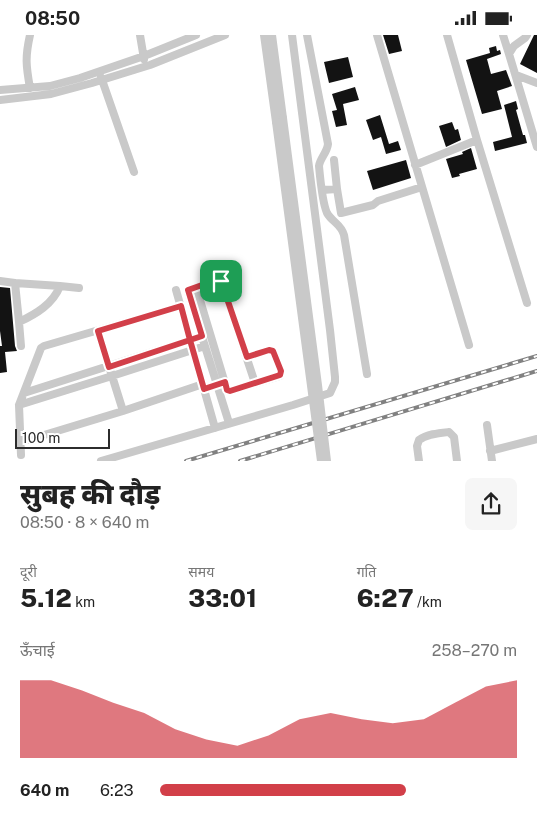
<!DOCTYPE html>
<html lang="hi">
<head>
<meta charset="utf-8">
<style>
	:root { --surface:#fff; --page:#f6f6f6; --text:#222; --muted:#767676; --accent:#d23f49 }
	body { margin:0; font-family:"Public Sans","Noto Sans Devanagari",sans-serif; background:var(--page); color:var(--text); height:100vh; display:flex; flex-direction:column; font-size:19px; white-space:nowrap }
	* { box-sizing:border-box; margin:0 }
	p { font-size:16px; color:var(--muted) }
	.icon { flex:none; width:28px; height:28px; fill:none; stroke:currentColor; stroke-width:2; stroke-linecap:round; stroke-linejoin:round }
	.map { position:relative; height:426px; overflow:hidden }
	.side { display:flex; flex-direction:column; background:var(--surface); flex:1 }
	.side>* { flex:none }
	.scale { position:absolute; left:15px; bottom:12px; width:95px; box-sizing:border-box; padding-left:5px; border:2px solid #2c2c2c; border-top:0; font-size:14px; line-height:18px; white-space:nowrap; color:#2c2c2c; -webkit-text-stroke:4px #fff; paint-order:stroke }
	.pin { position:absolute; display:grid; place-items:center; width:42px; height:42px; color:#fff; margin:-21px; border-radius:10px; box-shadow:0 2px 8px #0006 }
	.round { display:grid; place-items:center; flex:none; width:52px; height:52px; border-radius:8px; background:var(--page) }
	.overview { display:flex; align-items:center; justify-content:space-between; height:85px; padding:0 20px }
	h1 { font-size:28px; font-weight:800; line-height:38px }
	.figures { display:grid; grid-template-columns:repeat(3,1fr); gap:8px; height:85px; padding:5px 20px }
	.figures div { display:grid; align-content:center }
	.figures b { font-size:25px; font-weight:800 }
	.figures small { font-size:14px; font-weight:400 }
	.figures p { font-size:14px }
	.chart { height:140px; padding:10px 20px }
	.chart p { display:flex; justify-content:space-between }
	.chart svg { width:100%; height:90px; margin-top:5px; fill:var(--accent); opacity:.7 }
	ul { padding:0 20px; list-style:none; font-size:16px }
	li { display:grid; grid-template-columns:80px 60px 1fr; align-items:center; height:38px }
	li i { height:12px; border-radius:6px; background:var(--accent) }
	.status { display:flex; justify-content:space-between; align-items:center; height:35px; padding:0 25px; background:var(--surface); direction:ltr }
	.status svg { height:14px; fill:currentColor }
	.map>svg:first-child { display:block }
	.building { fill:#131313 }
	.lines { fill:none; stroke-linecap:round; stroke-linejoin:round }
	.minor { stroke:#c9c9c9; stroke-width:8 }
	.rail-casing { stroke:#818181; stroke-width:4 }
	.rail { stroke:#fff; stroke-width:2; stroke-dasharray:5.5; stroke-linecap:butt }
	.minor-bridge { stroke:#c9c9c9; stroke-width:8 }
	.route-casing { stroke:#fff; stroke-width:10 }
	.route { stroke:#d23f49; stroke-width:6 }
</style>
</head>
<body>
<div class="status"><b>08:50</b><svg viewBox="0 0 49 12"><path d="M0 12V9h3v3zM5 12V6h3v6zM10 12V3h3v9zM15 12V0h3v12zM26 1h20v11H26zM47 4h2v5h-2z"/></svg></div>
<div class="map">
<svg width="537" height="426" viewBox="0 0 537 426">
	<rect width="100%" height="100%" fill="#fff"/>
	<!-- building -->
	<path class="building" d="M383 0H398L402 16 389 19Z
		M534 0H537V38L520 29Z
		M496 11 497 16 500 15 501 19 487 24 491 39 506 35 512 51 497 56 502 74 482 79 466 25 490 18 489 13Z
		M348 22 353 42 329 48 324 27Z
		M355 52 359 65 343 69 347 90 336 92 332 76 337 75 332 59Z
		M516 66 518 74 516 75 521 93 523 100H525L527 108 495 116 493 107 512 102 504 70Z
		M380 80 389 109 398 106 401 115 386 119 381 102 373 105 366 85Z
		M452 87 455 95 458 94 461 105 446 112 439 91Z
		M471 113 477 134 459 139 460 141 452 143 446 124 463 119 462 117Z
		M406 125 411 143 373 155 367 136Z
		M0 252 10 253 15 311 17 316 5 317 7 337 0 338V311H2L0 296Z"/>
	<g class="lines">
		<!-- minor -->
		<path class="minor" d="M140 0 144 24
			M264 0 276 87
			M272 0 283 83
			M307 0 328 109C327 118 320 123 319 131 320 142 323 169 327 178 332 187 341 189 344 200L367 339
			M377 0 469 310
			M447 0 477 105 527 268
			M503 0 509 19 514 11 525 3 527 0
			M509 19 537 112
			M516 40 537 48
			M101 42 134 137
			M30 53C26 31 25 22 30 0
			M0 55 50 51 80 43 144 21 196 0
			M0 65 51 59 92 48 150 30 225 0
			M334 125 337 154
			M415 130 477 105
			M322 155 337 154 341 178 373 170 378 166 422 152
			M0 246 15 248
			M196 252 227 355 230 356 280 341 281 336 273 316 269 315 247 322
			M176 255 215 393
			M19 287 15 248 60 251
			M98 296 123 376
			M21 311 19 287C36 279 53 269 60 251L79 253
			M24 358 202 301
			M19 370 112 341 205 311
			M229 388 188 257 189 254 217 245 221 246 255 348
			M487 390 492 426
			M21 407 123 376 203 349
			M490 416 537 404
			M21 420 19 370 41 313 44 311 181 271
			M101 426 293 370 330 358 335 347V342L330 295 292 0
			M419 426 417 411 419 405C427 399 439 398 449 397L454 402 457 426"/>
		<defs>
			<path id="rail" d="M186 426 537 321
				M240 426 537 336"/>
		</defs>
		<!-- rail casing -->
		<use href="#rail" class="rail-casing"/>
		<!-- rail -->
		<use href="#rail" class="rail"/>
		<!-- minor-bridge -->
		<path class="minor-bridge" d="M283 83 318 350 327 426
			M276 87 321 426"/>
	</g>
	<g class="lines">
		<defs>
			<path id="route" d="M221 246 216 245 188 255 202 301 190 305 181 271 98 296 109 332 190 305 204 354 225 347 227 355 230 356 280 340 281 336 273 316 269 315 247 322 221 246"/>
		</defs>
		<!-- route casing -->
		<use href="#route" class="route-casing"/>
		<!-- route -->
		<use href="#route" class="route"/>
	</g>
</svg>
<div class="scale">100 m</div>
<div class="pin" style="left:221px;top:246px;background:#1e9e55"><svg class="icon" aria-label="arrive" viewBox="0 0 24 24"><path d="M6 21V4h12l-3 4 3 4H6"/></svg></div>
</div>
<section class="side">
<div class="overview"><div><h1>सुबह की दौड़</h1><p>08:50 · 8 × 640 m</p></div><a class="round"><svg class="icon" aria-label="share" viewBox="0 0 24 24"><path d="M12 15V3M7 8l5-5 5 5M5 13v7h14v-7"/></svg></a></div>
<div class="figures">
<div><p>दूरी</p><b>5.12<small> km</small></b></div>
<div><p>समय</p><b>33:01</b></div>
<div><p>गति</p><b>6:27<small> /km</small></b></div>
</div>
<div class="chart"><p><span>ऊँचाई</span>258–270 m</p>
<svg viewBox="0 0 160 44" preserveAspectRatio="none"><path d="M0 44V6L10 6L20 11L30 17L40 22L50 30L60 35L70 38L80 33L90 25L100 22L110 25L120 27L130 25L140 17L150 9L160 6V44z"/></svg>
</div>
<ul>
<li><b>640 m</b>6:23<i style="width:69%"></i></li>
</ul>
</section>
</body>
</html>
